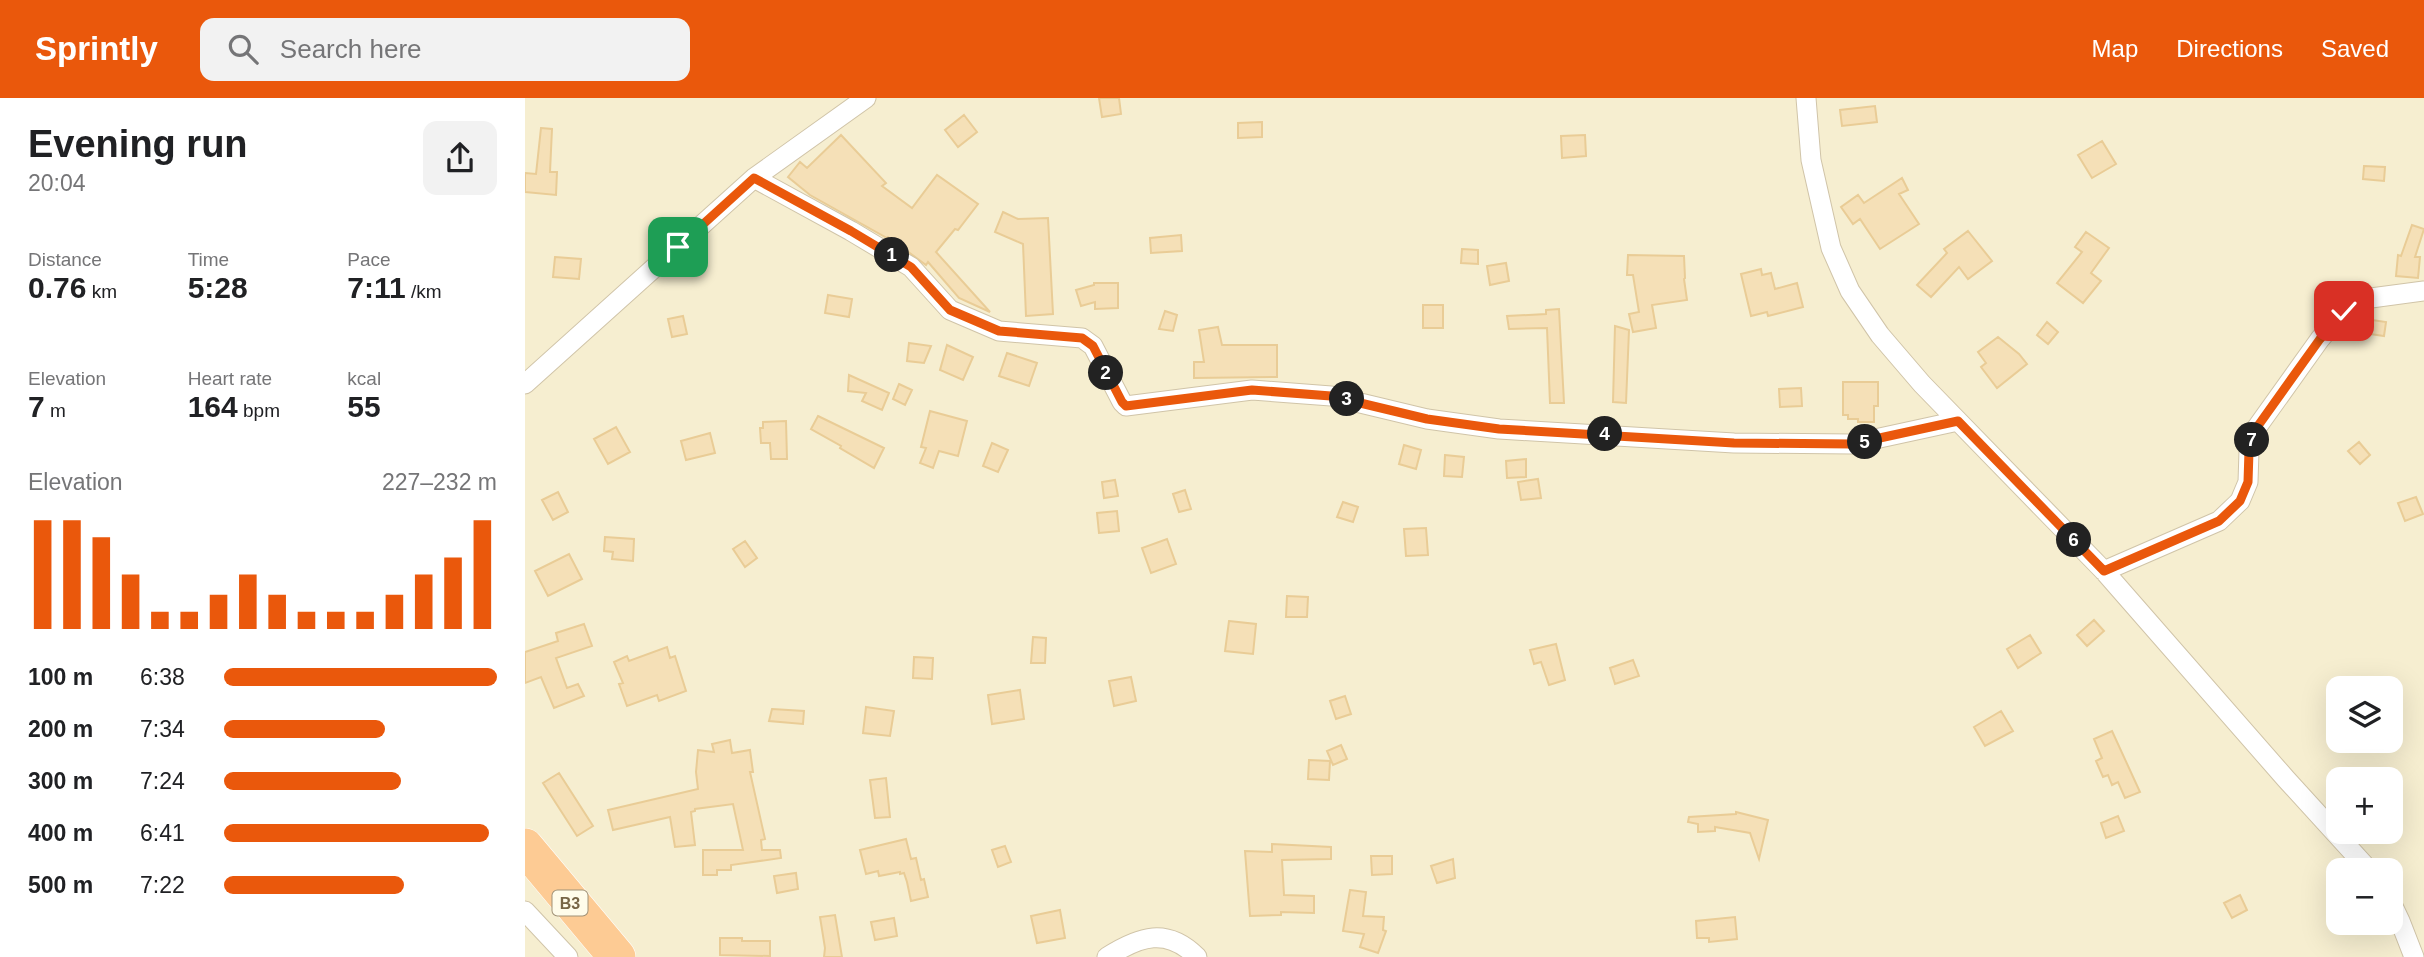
<!DOCTYPE html>
<html lang="en">
<head>
<meta charset="utf-8">
<style>
	:root { --surface:#fff; --page:#f2f2f2; --text:#202124; --muted:#757577; --accent:#ea580c }
	body { margin:0; font-family:Helvetica,sans-serif; background:var(--page); color:var(--text); height:100vh; display:flex; flex-direction:column; font-size:26px; white-space:nowrap }
	* { box-sizing:border-box; margin:0 }
	p { font-size:23px; color:var(--muted) }
	.icon { flex:none; width:38px; height:38px; fill:none; stroke:currentColor; stroke-width:2; stroke-linecap:round; stroke-linejoin:round }
	.map { position:relative; flex:1; overflow:hidden }
	.details { display:flex; flex-direction:column; background:var(--surface); width:525px }
	.details>* { flex:none }
	.controls { position:absolute; left:1801px; top:578px; display:grid; gap:14px }
	.controls a { display:grid; place-items:center; width:77px; height:77px; border-radius:14px; background:var(--surface); box-shadow:0 7px 28px #0002; font-size:35px }
	.pin { position:absolute; display:grid; place-items:center; width:60px; height:60px; color:#fff; margin:-30px; border-radius:14px; box-shadow:0 4px 10px #0006 }
	.km { position:absolute; width:35px; height:35px; margin:-18px; border-radius:50%; background:#222; color:#fff; font-size:19px; line-height:35px; text-align:center }
	.round { display:grid; place-items:center; flex:none; width:74px; height:74px; border-radius:14px; background:var(--page) }
	.summary { display:flex; align-items:center; justify-content:space-between; height:119px; padding:0 28px }
	h1 { font-size:38px; font-weight:800; line-height:52px }
	.metrics { display:grid; grid-template-columns:repeat(3,1fr); gap:10px; height:119px; padding:7px 28px }
	.metrics div { display:grid; align-content:center }
	.metrics b { font-size:30px; font-weight:800 }
	.metrics small { font-size:19px; font-weight:400 }
	.metrics p { font-size:19px }
	.chart { height:196px; padding:14px 28px }
	.chart p { display:flex; justify-content:space-between }
	.chart svg { width:100%; height:126px; margin-top:7px; stroke:var(--accent); stroke-width:6 }
	ul { padding:0 28px; list-style:none; font-size:23px }
	li { display:grid; grid-template-columns:112px 84px 1fr; align-items:center; height:52px }
	li i { height:18px; border-radius:9px; background:var(--accent) }
	header { display:flex; align-items:center; gap:42px; box-sizing:border-box; height:98px; padding:0 35px; background:var(--accent); color:#fff }
	header strong { font-size:33px }
	nav { display:flex; gap:38px; margin-inline-start:auto; font-size:24px }
	.search { width:490px; height:63px; background:var(--page); display:flex; align-items:center; gap:18px; box-sizing:border-box; padding:0 24px; border-radius:14px; color:var(--muted); font-size:26px }
	main { display:flex; flex:1; min-height:0 }
	.map>svg:first-child { display:block }
	.residential { fill:#f6eed0; fill-rule:evenodd }
	.building { fill:#f5e0b7; stroke:#e9cc96; stroke-width:2 }
	.lines { fill:none; stroke-linecap:round; stroke-linejoin:round }
	.street-casing { stroke:#d0c4a8; stroke-width:21 }
	.highway-casing { stroke:#fff; stroke-width:38 }
	.street { stroke:#fff; stroke-width:19 }
	.highway { stroke:#fdcb94; stroke-width:37 }
	.route-casing { stroke:#fff; stroke-width:14 }
	.route { stroke:#ea580c; stroke-width:9 }
	.labels { text-anchor:middle; stroke-width:5; stroke-linejoin:round; paint-order:stroke }
	.shield { fill:#fffcea; stroke:#a09277; stroke-width:2 }
	.shield-label { font-size:16px; font-weight:bold; fill:#776546 }
</style>
</head>
<body>
<header>
<strong>Sprintly</strong>
<div class="search"><svg class="icon" aria-label="search" viewBox="0 0 24 24"><circle cx="10" cy="10" r="6"/><path d="M15 15l6 6"/></svg>Search here</div>
<nav><a>Map</a><a>Directions</a><a>Saved</a></nav>
</header>
<main>
<section class="details">
<div class="summary"><div><h1>Evening run</h1><p>20:04</p></div><a class="round"><svg class="icon" aria-label="share" viewBox="0 0 24 24"><path d="M12 15V3M7 8l5-5 5 5M5 13v7h14v-7"/></svg></a></div>
<div class="metrics">
<div><p>Distance</p><b>0.76<small> km</small></b></div>
<div><p>Time</p><b>5:28</b></div>
<div><p>Pace</p><b>7:11<small> /km</small></b></div>
</div>
<div class="metrics">
<div><p>Elevation</p><b>7<small> m</small></b></div>
<div><p>Heart rate</p><b>164<small> bpm</small></b></div>
<div><p>kcal</p><b>55</b></div>
</div>
<div class="chart"><p><span>Elevation</span>227–232 m</p>
<svg viewBox="0 0 160 44" preserveAspectRatio="none"><path d="M5 44V6M15 44V6M25 44V12M35 44V25M45 44V38M55 44V38M65 44V32M75 44V25M85 44V32M95 44V38M105 44V38M115 44V38M125 44V32M135 44V25M145 44V19M155 44V6"/></svg>
</div>
<ul>
<li><b>100 m</b>6:38<i style="width:100%"></i></li>
<li><b>200 m</b>7:34<i style="width:59%"></i></li>
<li><b>300 m</b>7:24<i style="width:65%"></i></li>
<li><b>400 m</b>6:41<i style="width:97%"></i></li>
<li><b>500 m</b>7:22<i style="width:66%"></i></li>
</ul>
</section>
<div class="map">
<svg width="1899" height="859" viewBox="0 0 1899 859">
	<rect width="100%" height="100%" fill="#fefae2"/>
	<!-- residential -->
	<path class="residential" d="M0 0H1899V859H0ZM1813 590H1866V642H1813ZM1813 681H1866V733H1813ZM1813 772H1866V824H1813Z"/>
	<!-- building -->
	<path class="building" d="M574 0H594L596 16 577 19Z
		M1350 8 1352 24 1317 28 1315 12Z
		M439 17 452 34 433 49 420 32Z
		M737 24V39L713 40V25Z
		M16 30 27 31 25 74H32L31 97 0 94V75L11 76Z
		M316 37 361 85 357 88 387 110 412 77 453 106 433 132 430 131 411 154 465 214 434 200 403 164 401 167 363 139 362 140 285 97 263 79 275 64 282 70Z
		M1060 37 1061 58 1037 60 1036 38Z
		M1577 43 1591 66 1567 80 1553 57Z
		M1839 68 1860 69 1859 83 1838 81Z
		M1377 80 1383 92 1374 96 1394 126 1355 151 1335 121 1328 126 1316 109 1333 97 1339 105Z
		M478 114 493 121 523 120 528 216 501 218 498 146 470 134Z
		M1887 127 1899 131 1890 159H1895L1893 180 1871 178 1873 157 1876 158Z
		M1443 133 1467 163 1443 181 1434 169 1406 199 1392 187 1422 155 1419 151Z
		M1561 134 1584 150 1566 175 1576 183 1558 205 1532 185 1557 154 1550 149Z
		M656 137 657 153 626 155 625 140Z
		M937 151 953 152V166L936 165Z
		M1103 157 1159 158 1160 180 1159 181 1162 202 1127 207 1131 230 1108 234 1104 216 1114 214 1108 177H1102Z
		M30 159 56 161 54 181 28 179Z
		M981 165 984 183 965 187 962 168Z
		M1236 171 1237 177 1246 175 1250 191 1272 185 1278 209 1243 218 1242 214 1226 218 1216 176Z
		M569 185H593V210L570 211V204L556 208 551 192 569 187Z
		M303 197 327 201 324 219 300 215Z
		M898 207H918V230H898Z
		M1034 211 1039 305H1025L1022 230 984 231 982 218 1021 216V212Z
		M640 213 652 217 648 233 634 231Z
		M158 218 162 236 147 239 143 221Z
		M1847 222 1861 224 1859 238 1845 236Z
		M1522 224 1533 234 1523 246 1512 237Z
		M1090 228 1104 232 1101 305 1088 304Z
		M693 229 697 247H752V279L669 280V264H679L674 232Z
		M1473 239 1494 256 1502 266 1472 290 1456 269 1461 265 1453 254Z
		M384 245 406 248 399 265 382 263Z
		M422 247 448 259 438 282 415 272Z
		M482 255 512 265 504 288 474 278Z
		M324 277 364 295 357 312 337 303 341 295 323 293Z
		M1318 284H1353V308H1349V324H1333V321H1323V317H1318Z
		M374 286 387 292 380 307 368 301Z
		M1276 290 1277 308 1255 309 1254 291Z
		M405 313 442 323 433 358 414 353 408 370 395 365 401 350 396 349Z
		M293 318 359 350 349 370 315 350 316 348 286 331Z
		M261 323 262 361H246L245 345H236L235 330H238V324Z
		M91 329 105 354 83 366 69 341Z
		M185 335 190 355 161 362 156 343Z
		M1834 344 1845 357 1835 366 1823 353Z
		M467 345 483 352 473 374 458 368Z
		M879 347 896 352 891 371 874 366Z
		M920 357 939 359 937 379 919 378Z
		M1001 361V379L982 380 981 363Z
		M1013 381 1016 400 996 402 993 384Z
		M590 382 593 398 579 400 577 384Z
		M660 392 666 411 654 414 648 396Z
		M33 394 43 414 28 422 17 402Z
		M1891 399 1898 416 1880 423 1873 405Z
		M818 404 833 409 828 424 812 419Z
		M592 413 594 433 574 435 572 415Z
		M901 430 903 457 881 458 879 431Z
		M80 439 109 441 108 463 87 461 88 454 79 453Z
		M642 441 651 466 626 475 617 450Z
		M220 443 232 460 220 469 208 451Z
		M44 456 57 481 23 498 10 473Z
		M762 498 783 499 782 519H761Z
		M1569 522 1579 533 1562 548 1552 537Z
		M704 523 731 526 728 556 700 553Z
		M59 526 67 548 31 560 42 590 53 586 59 598 29 610 16 579 0 585V554L33 543 31 535Z
		M1505 537 1516 555 1493 570 1482 551Z
		M508 539 521 540 520 565H506Z
		M1031 546 1040 582 1024 587 1016 564 1009 566 1005 552Z
		M142 549 145 560 150 558 161 593 134 603 132 597 102 608 94 586 98 585 89 564 102 558 104 563Z
		M389 559 408 560 407 581 388 580Z
		M1108 562 1114 578 1090 586 1085 570Z
		M606 579 611 603 589 608 584 583Z
		M495 592 499 621 467 626 463 597Z
		M820 598 826 616 811 621 805 603Z
		M341 609 369 613 365 638 338 635Z
		M247 611 279 613 278 626 244 623Z
		M1476 613 1488 633 1460 648 1449 629Z
		M1587 633 1615 694 1600 700 1593 684 1587 687 1583 677 1578 679 1571 663 1577 660 1569 641Z
		M205 642 207 655 225 652 228 674H225L240 741 236 742 237 752H255L256 760 206 767V772H192V777H178V752H218L208 706 170 711V713L166 714 170 747 150 749 145 719 88 732 83 712 173 691 171 674 173 652 189 654 187 646Z
		M816 647 822 661 808 667 802 653Z
		M784 662 805 663 804 682 783 681Z
		M34 675 68 728 52 738 18 685Z
		M361 680 365 719 350 720 345 682Z
		M1211 714 1243 722 1234 761 1225 735 1190 729V733L1173 734V726L1163 724 1164 719 1211 716Z
		M1593 718 1599 733 1581 740 1576 725Z
		M381 741 386 761 391 760 396 782 399 781 403 799 386 803 382 784 379 775 375 776V774L354 778 353 773 341 776 335 752Z
		M747 746 806 749V761L757 762 759 797 789 798V815L756 814V817L725 818 720 753 747 754Z
		M480 748 486 764 473 769 467 752Z
		M846 758H867V776L847 777Z
		M928 761 930 780 912 785 906 768Z
		M271 775 273 791 252 795 249 778Z
		M825 792 841 794 838 818 859 819 858 832 861 833 853 855 835 849 839 836 818 833Z
		M1715 797 1722 812 1707 820 1699 805Z
		M535 812 540 840 512 845 506 818Z
		M310 817 317 859H299L300 850 295 819Z
		M1210 819 1212 841 1184 844V840H1172L1171 823Z
		M369 820 372 838 350 842 346 824Z
		M195 840H217V843H245V858L195 857Z"/>
	<g class="lines">
		<defs>
			<path id="street" d="M1281 0 1286 62 1306 150 1325 193 1355 237 1397 286 1579 473 1761 681 1844 772
				M229 80 326 133 386 169 425 212 474 233 557 240 568 248 597 304 601 308 727 292 806 298 902 321 974 331 1209 345 1327 346 1433 323
				M0 286 229 80 341 0
				M1579 473 1694 423 1715 403 1723 384 1724 353 1730 332 1795 241 1819 213 1846 200 1899 193
				M1866 804 1875 823 1889 859
				M0 813 43 859
				M582 859C615 838 642 829 672 859"/>
			<path id="highway" d="M0 749 92 859"/>
		</defs>
		<!-- street casing -->
		<use href="#street" class="street-casing"/>
		<!-- highway casing -->
		<use href="#highway" class="highway-casing"/>
		<!-- street -->
		<use href="#street" class="street"/>
		<!-- highway -->
		<use href="#highway" class="highway"/>
	</g>
	<g class="lines">
		<defs>
			<path id="route" d="M153 149 229 80 326 133 386 169 425 212 474 233 557 240 568 248 597 304 601 308 727 292 806 298 902 321 974 331 1209 345 1327 346 1433 323 1579 473 1694 423 1715 403 1723 384 1724 353 1730 332 1795 241 1819 213"/>
		</defs>
		<!-- route casing -->
		<use href="#route" class="route-casing"/>
		<!-- route -->
		<use href="#route" class="route"/>
	</g>
	<g class="labels">
		<!-- shield labels -->
		<rect class="shield" x="27.5" y="792.5" width="35" height="25" rx="5"/>
		<g class="shield-label">
			<text x="45" y="811">B3</text>
		</g>
	</g>
</svg>
<div class="controls">
<a><svg class="icon" aria-label="layers" viewBox="0 0 24 24"><path d="M12 4l9 5-9 5-9-5zM3 14l9 5 9-5"/></svg></a>
<a>+</a>
<a>−</a>
</div>
<div class="pin" style="left:153px;top:149px;background:#1e9e55"><svg class="icon" aria-label="arrive" viewBox="0 0 24 24"><path d="M6 21V4h12l-3 4 3 4H6"/></svg></div>
<div class="pin" style="left:1819px;top:213px;background:#d93025"><svg class="icon" aria-label="check" viewBox="0 0 24 24"><path d="M5 12l5 5 9-10"/></svg></div>
<b class="km" style="left:367px;top:157px">1</b>
<b class="km" style="left:581px;top:275px">2</b>
<b class="km" style="left:822px;top:301px">3</b>
<b class="km" style="left:1080px;top:336px">4</b>
<b class="km" style="left:1340px;top:344px">5</b>
<b class="km" style="left:1549px;top:442px">6</b>
<b class="km" style="left:1727px;top:342px">7</b>
</div>
</main>
</body>
</html>
